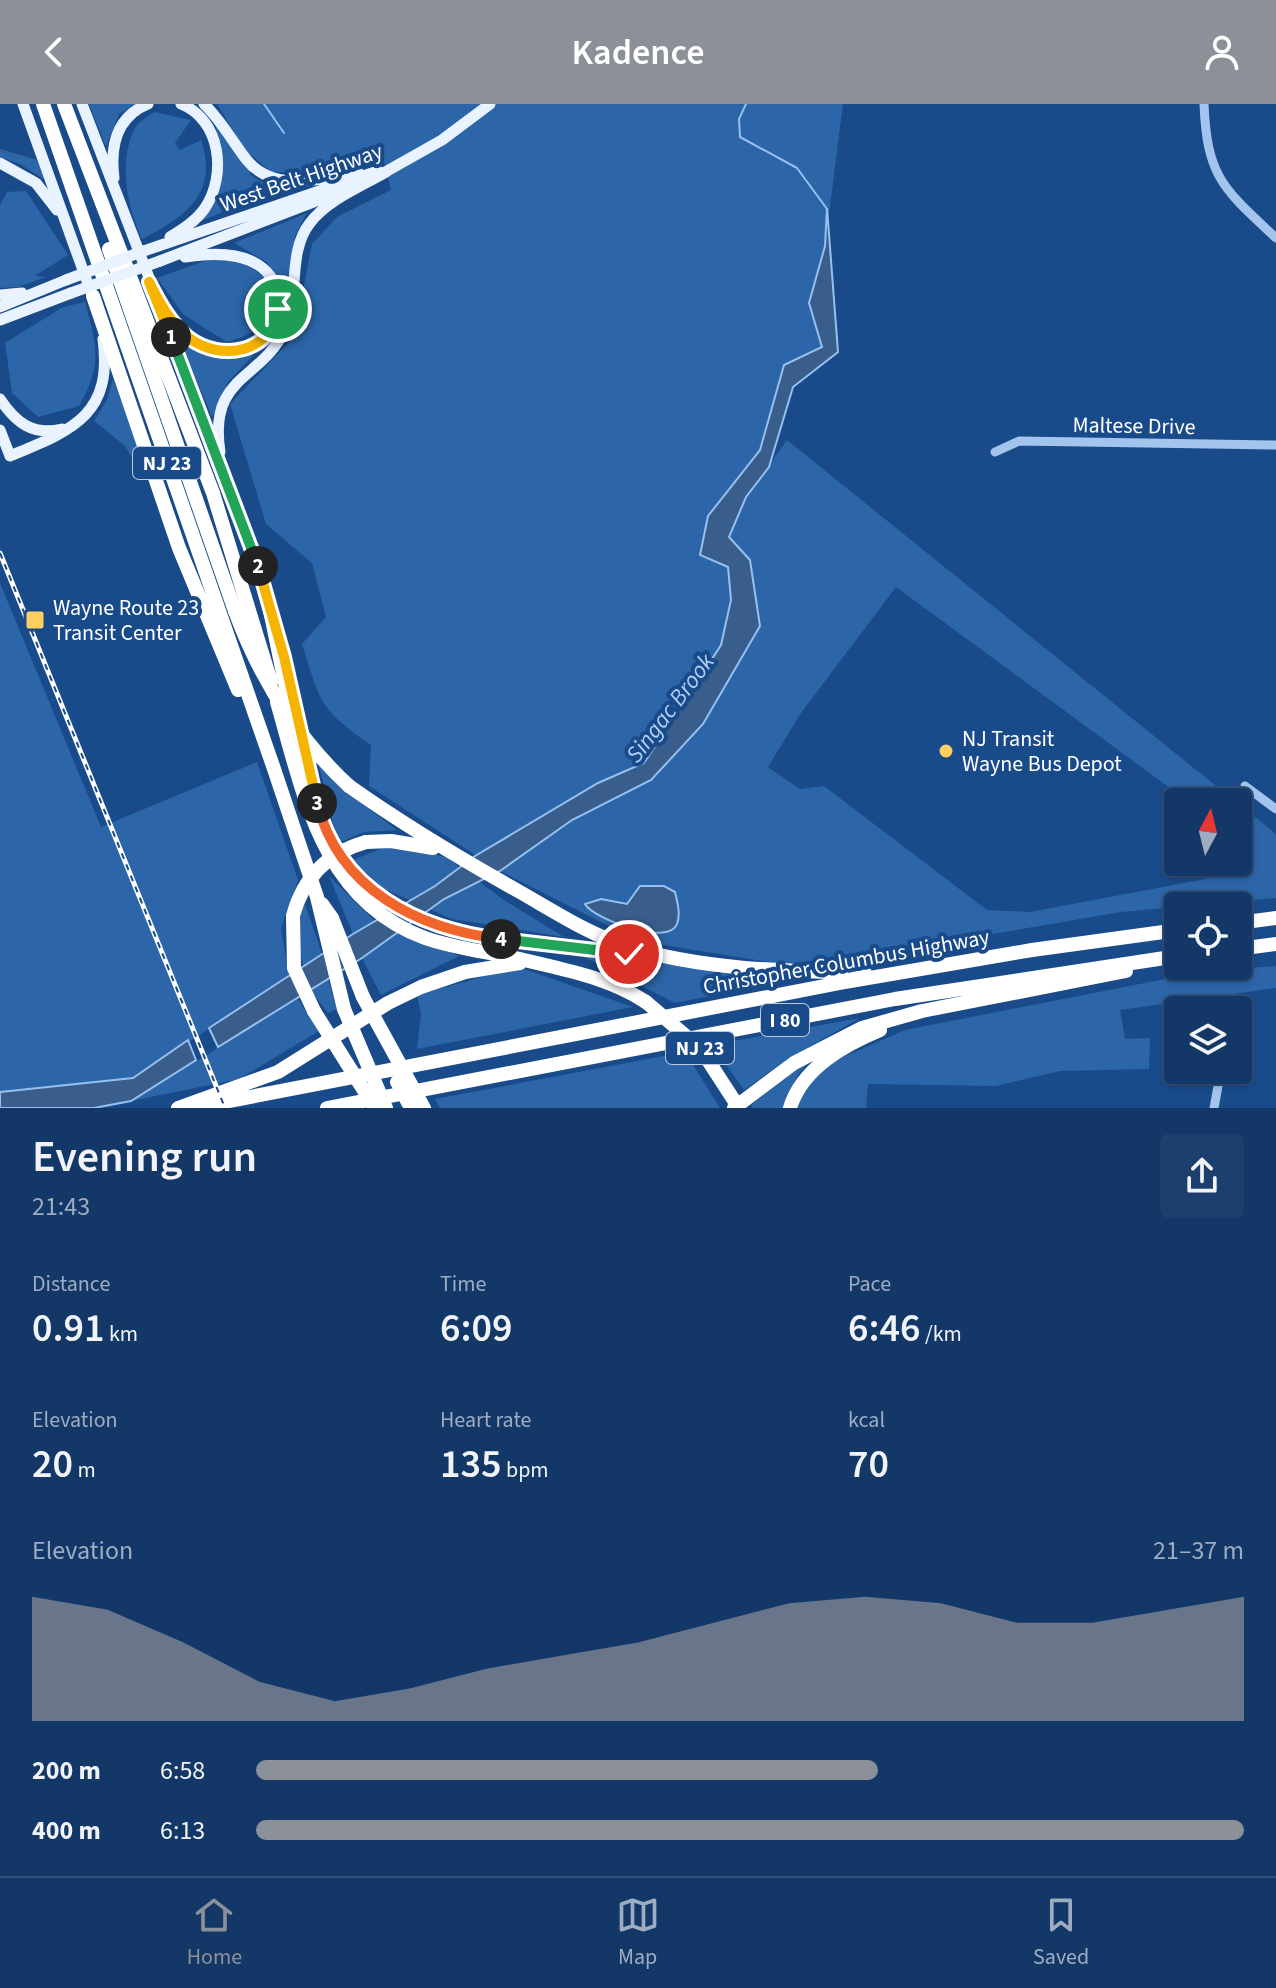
<!DOCTYPE html>
<html lang="en">
<head>
<meta charset="utf-8">
<style>
	:root { --surface:#133868; --page:#1c3f6e; --text:#f1f3f6; --muted:#9dacc0; --line:#32527c; --accent:#8c9099 }
	body { margin:0; font-family:"Source Sans 3",sans-serif; background:var(--page); color:var(--text); height:100vh; display:flex; flex-direction:column; font-size:30px; white-space:nowrap }
	* { box-sizing:border-box; margin:0 }
	p { font-size:26px; color:var(--muted) }
	.icon { flex:none; width:44px; height:44px; fill:none; stroke:currentColor; stroke-width:2; stroke-linecap:round; stroke-linejoin:round }
	.map { position:relative; height:1004px; overflow:hidden }
	.details { display:flex; flex-direction:column; background:var(--surface); flex:1 }
	.details>* { flex:none }
	.needle { width:52px; rotate:7deg }
	.buttons { position:absolute; left:1164px; top:684px; display:grid; gap:16px }
	.buttons a { display:grid; place-items:center; width:88px; height:88px; border-radius:8px; background:var(--surface); box-shadow:0 2px 6px #0004,0 0 0 2px var(--line); font-size:40px }
	.pin { position:absolute; display:grid; place-items:center; width:68px; height:68px; color:#fff; margin:-34px; border:4px solid #fff; border-radius:50%; box-shadow:0 2px 8px #0007 }
	.km { position:absolute; width:40px; height:40px; margin:-20px; border-radius:50%; background:#222; color:#fff; font-size:22px; line-height:40px; text-align:center }
	.round { display:grid; place-items:center; flex:none; width:84px; height:84px; border-radius:8px; background:var(--page) }
	.overview { display:flex; align-items:center; justify-content:space-between; height:136px; padding:0 32px }
	h1 { font-size:44px; font-weight:600; line-height:60px }
	.figures { display:grid; grid-template-columns:repeat(3,1fr); gap:12px; height:136px; padding:8px 32px }
	.figures div { display:grid; align-content:center }
	.figures b { font-size:40px; font-weight:600 }
	.figures small { font-size:22px; font-weight:400 }
	.figures p { font-size:22px }
	.chart { height:224px; padding:16px 32px }
	.chart p { display:flex; justify-content:space-between }
	.chart svg { width:100%; height:144px; margin-top:8px; fill:var(--accent); opacity:.7 }
	ul { padding:0 32px; list-style:none; font-size:26px }
	li { display:grid; grid-template-columns:128px 96px 1fr; align-items:center; height:60px }
	li i { height:20px; border-radius:10px; background:var(--accent) }
	header { display:flex; justify-content:space-between; align-items:center; height:104px; padding:0 32px; background:var(--accent); color:#fff; font-size:36px; font-weight:600 }
	.dock { display:flex; justify-content:space-around; align-items:center; height:112px; border-top:2px solid var(--line); background:var(--surface); font-size:22px; color:var(--muted) }
	.dock a { display:grid; justify-items:center; gap:4px }
	.dock .active { color:var(--accent) }
	.map>svg:first-child { display:block }
	.green { fill:#2c65a8 }
	.water { fill:#3a5e8c; stroke:#96c0ef; stroke-width:2 }
	.lines { fill:none; stroke-linecap:round; stroke-linejoin:round }
	.stream { stroke:#96c0ef; stroke-width:2 }
	.minor { stroke:#a3c5ed; stroke-width:9 }
	.major { stroke:#e9f2ff; stroke-width:11 }
	.highway { stroke:#fff; stroke-width:14 }
	.rail-casing { stroke:#fff; stroke-width:5 }
	.rail { stroke:#194b8a; stroke-width:2; stroke-dasharray:6; stroke-linecap:butt }
	.major-bridge { stroke:#e9f2ff; stroke-width:11 }
	.highway-bridge { stroke:#fff; stroke-width:14 }
	.split-1-casing { stroke:#fff; stroke-width:16 }
	.split-2-casing { stroke:#fff; stroke-width:16 }
	.split-3-casing { stroke:#fff; stroke-width:16 }
	.split-4-casing { stroke:#fff; stroke-width:16 }
	.split-5-casing { stroke:#fff; stroke-width:16 }
	.split-1 { stroke:#f5b400; stroke-width:10 }
	.split-2 { stroke:#22a559; stroke-width:10 }
	.split-3 { stroke:#f5b400; stroke-width:10 }
	.split-4 { stroke:#f0652b; stroke-width:10 }
	.split-5 { stroke:#22a559; stroke-width:10 }
	.poi-dot { fill:#ffd05f; stroke:#194b8a; stroke-width:3 }
	.labels { text-anchor:middle; stroke-width:8; stroke-linejoin:round; paint-order:stroke }
	.shield { fill:#194b8a; stroke:#bac9dc; stroke-width:2 }
	.shield-label { font-size:20px; font-weight:bold; fill:#fff }
	.street-label { font-size:22px; fill:#fff; stroke:#194b8a }
	.poi-label { font-size:22px; fill:#fff; stroke:#194b8a; text-anchor:start }
	.water-label { font-size:24px; font-style:italic; fill:#afcff4; stroke:#194b8a }
</style>
</head>
<body>
<header><svg class="icon" aria-label="back" viewBox="0 0 24 24"><path d="M15 5l-7 7 7 7"/></svg>Kadence<svg class="icon" aria-label="person" viewBox="0 0 24 24"><circle cx="12" cy="8" r="4"/><path d="M4 21q1-7 8-7t8 7"/></svg></header>
<div class="map">
<svg width="1276" height="1004" viewBox="0 0 1276 1004">
	<rect width="100%" height="100%" fill="#194b8a"/>
	<!-- green -->
	<path class="green" d="M89 0H136L119 10 106 43Z
		M217 0H843L825 142 810 199 822 243 784 261 760 346 708 412 700 451 728 463 731 496 704 617 760 522 750 456 729 433 746 393 787 336 1236 698H1189L896 483 801 609 768 663 800 685 824 682 987 806 1030 808 1205 775 1248 749 1238 740V699L1276 730V794L1121 808 864 852 782 860 638 837 500 767 369 682 371 641C320 606 320 598 302 540L326 513 312 459 266 420 230 300 294 233 312 140 337 113 391 86 383 53 314 68H271L245 46Z
		M154 8 191 16 175 39 180 46 201 36C219 89 186 113 142 135 127 104 118 56 135 24 138 17 148 13 154 8Z
		M215 19 252 68 249 70 276 87 198 118C224 80 224 63 215 19Z
		M0 45 37 56 45 76 20 60 0 53Z
		M26 87 68 151 35 172 46 173 18 183 0 184V101L7 88Z
		M307 109 295 132 286 196 267 158 234 139Z
		M216 153 244 158 269 177C272 216 265 227 227 238L184 211 157 174Z
		M85 198C97 243 103 260 79 302L38 313 12 289 5 239 63 203Z
		M176 227C209 248 219 253 258 246L228 278 212 313Z
		M113 275 146 362 139 364 124 341 94 317 107 296Z
		M0 479 101 723 257 658 298 776 281 824 289 873 133 974 0 988Z
		M318 658 357 696 397 726 364 728 338 739Z
		M390 741 446 753 504 796 564 833 452 815 382 784 353 756Z
		M329 772 375 817 353 830Z
		M304 797 322 850 303 862 297 833Z
		M398 828 459 852 381 891 362 854Z
		M580 851 673 858 796 875 675 899Z
		M1276 862V884L1120 906 1125 935 1150 934 1149 965 1060 967 996 982 868 980 866 1004H798L803 988 827 960 905 926 1201 868Z
		M518 863 633 903 417 945 421 910 417 891Z
		M328 875 337 905 328 909 310 886Z
		M298 895 319 927 239 975 131 997Z
		M860 914 789 954 744 986 712 941Z
		M685 948 720 1004H440L435 995Z
		M816 950 799 969 783 1004H753L751 1001Z"/>
	<!-- water -->
	<path class="water" d="M827 104 838 248 793 283 769 363 746 393 729 433 750 456 760 522 703 620 651 676 572 716 500 767 444 795 362 854 218 943 209 924 353 830 435 782 475 752 598 679 644 659 721 541 731 496 728 463 700 451 708 412 760 346 784 261 822 243 809 199 825 142Z
		M640 782H664L675 788C677 797 681 810 677 820 669 843 593 815 585 800L601 795 627 800Z
		M188 936 196 956 131 997 94 1004H0V988L133 974Z"/>
	<g class="lines">
		<!-- stream -->
		<path class="stream" d="M264 0 284 29
			M746 0 739 15 740 33 797 64 827 105"/>
		<!-- minor -->
		<path class="minor" d="M1204 0C1207 74 1224 85 1276 134
			M995 348 1019 337 1276 341
			M1245 682 1276 705
			M1214 1004 1218 982"/>
		<!-- major -->
		<path class="major" d="M23 0 92 191
			M82 0 243 417 271 507
			M204 0C221 16 232 37 246 55 273 90 321 75 358 68
			M0 59 36 79 57 106
			M380 71 442 36 490 0
			M114 74C110 43 116 13 148 0
			M170 133C183 125 196 117 205 104 227 71 221 16 181 0
			M138 149 378 67
			M160 157 342 87
			M0 191 22 189
			M0 203 66 176
			M164 206C257 335 355 125 185 153
			M0 216 71 189
			M0 295C16 319 33 332 62 325
			M0 326 10 352C72 326 113 312 103 235
			M220 348C208 270 262 277 285 225 300 192 287 148 310 119 327 96 362 82 386 68
			M301 629C309 666 314 706 333 740 376 819 464 830 545 840 577 844 609 849 642 851"/>
		<!-- highway -->
		<path class="highway" d="M43 0 273 662 317 793 344 905
			M64 0 213 389 271 578
			M109 145 235 507
			M93 192 179 444 238 586
			M269 501 293 618
			M277 598C304 692 322 796 425 834 456 845 489 848 520 855 565 866 607 873 646 898
			M349 682C404 721 461 755 520 788 555 808 590 831 629 843 704 866 786 867 865 869
			M366 738 391 737 433 744
			M322 800 332 814 363 893
			M293 812 294 864 314 907
			M1238 819 1276 814
			M1238 845 1276 840
			M178 1004 278 968 388 899 421 883 465 868 520 859
			M193 1004 840 879 1032 846 1178 826
			M327 1004 895 895 1178 852
			M734 1004 794 959 862 924 922 907 1126 867
			M790 1004C802 964 844 941 880 926"/>
		<defs>
			<path id="rail" d="M0 449 225 1004"/>
		</defs>
		<!-- rail casing -->
		<use href="#rail" class="rail-casing"/>
		<!-- rail -->
		<use href="#rail" class="rail"/>
		<!-- major-bridge -->
		<path class="major-bridge" d="M66 176 138 149
			M71 189 160 157"/>
		<!-- highway-bridge -->
		<path class="highway-bridge" d="M235 507C260 575 296 633 349 682
			M293 812C303 774 327 749 366 738
			M363 893 424 1004
			M646 898 700 944 739 1004
			M344 905 386 1004
			M314 907 375 1004
			M397 978 411 1004"/>
	</g>
	<g class="lines">
		<defs>
			<path id="split-1" d="M171 233 149 178C159 198 171 220 189 234 221 258 272 249 278 205"/>
			<path id="split-2" d="M171 233 258 462"/>
			<path id="split-3" d="M258 462 284 553 317 699"/>
			<path id="split-4" d="M317 699C339 786 418 825 501 835"/>
			<path id="split-5" d="M501 835 629 850"/>
		</defs>
		<!-- split-1 casing -->
		<use href="#split-1" class="split-1-casing"/>
		<!-- split-2 casing -->
		<use href="#split-2" class="split-2-casing"/>
		<!-- split-3 casing -->
		<use href="#split-3" class="split-3-casing"/>
		<!-- split-4 casing -->
		<use href="#split-4" class="split-4-casing"/>
		<!-- split-5 casing -->
		<use href="#split-5" class="split-5-casing"/>
		<!-- split-1 -->
		<use href="#split-1" class="split-1"/>
		<!-- split-2 -->
		<use href="#split-2" class="split-2"/>
		<!-- split-3 -->
		<use href="#split-3" class="split-3"/>
		<!-- split-4 -->
		<use href="#split-4" class="split-4"/>
		<!-- split-5 -->
		<use href="#split-5" class="split-5"/>
	</g>
	<!-- markers -->
	<g class="poi-dot">
		<rect x="25" y="506" width="20" height="20" rx="4"/>
		<circle cx="946" cy="647" r="8"/>
	</g>
	<g class="labels">
		<!-- shield labels -->
		<g class="shield">
			<rect x="133" y="343" width="68" height="32" rx="6"/>
			<rect x="761" y="900" width="48" height="32" rx="6"/>
			<rect x="666" y="928" width="68" height="32" rx="6"/>
		</g>
		<g class="shield-label">
			<text x="167" y="366">NJ 23</text>
			<text x="785" y="923">I 80</text>
			<text x="700" y="951">NJ 23</text>
		</g>
		<!-- street labels -->
		<g class="street-label">
			<text transform="translate(301 73) rotate(-19)" y="8">West Belt Highway</text>
			<text transform="translate(1134 321) rotate(1)" y="8">Maltese Drive</text>
			<text transform="translate(846 857) rotate(-10)" y="8">Christopher Columbus Highway</text>
		</g>
		<!-- poi labels -->
		<g class="poi-label">
			<text x="53" y="511">Wayne Route 23<tspan x="53" dy="25">Transit Center</tspan></text>
			<text x="962" y="642">NJ Transit<tspan x="962" dy="25">Wayne Bus Depot</tspan></text>
		</g>
		<!-- water labels -->
		<g class="water-label">
			<text transform="translate(670 604) rotate(-53)" y="8">Singac Brook</text>
		</g>
	</g>
</svg>
<div class="buttons">
<a><svg class="needle" viewBox="-14 -14 28 28"><path d="M0-13l5 13h-10z" fill="#e53935"/><path d="M0 13l5-13h-10z" fill="#9dacc0"/></svg></a>
<a><svg class="icon" aria-label="locate" viewBox="0 0 24 24"><circle cx="12" cy="12" r="6"/><path d="M12 2v4M12 18v4M2 12h4M18 12h4"/></svg></a>
<a><svg class="icon" aria-label="layers" viewBox="0 0 24 24"><path d="M12 4l9 5-9 5-9-5zM3 14l9 5 9-5"/></svg></a>
</div>
<div class="pin" style="left:278px;top:205px;background:#1e9e55"><svg class="icon" aria-label="arrive" viewBox="0 0 24 24"><path d="M6 21V4h12l-3 4 3 4H6"/></svg></div>
<div class="pin" style="left:629px;top:850px;background:#d93025"><svg class="icon" aria-label="check" viewBox="0 0 24 24"><path d="M5 12l5 5 9-10"/></svg></div>
<b class="km" style="left:171px;top:233px">1</b>
<b class="km" style="left:258px;top:462px">2</b>
<b class="km" style="left:317px;top:699px">3</b>
<b class="km" style="left:501px;top:835px">4</b>
</div>
<section class="details">
<div class="overview"><div><h1>Evening run</h1><p>21:43</p></div><a class="round"><svg class="icon" aria-label="share" viewBox="0 0 24 24"><path d="M12 15V3M7 8l5-5 5 5M5 13v7h14v-7"/></svg></a></div>
<div class="figures">
<div><p>Distance</p><b>0.91<small> km</small></b></div>
<div><p>Time</p><b>6:09</b></div>
<div><p>Pace</p><b>6:46<small> /km</small></b></div>
</div>
<div class="figures">
<div><p>Elevation</p><b>20<small> m</small></b></div>
<div><p>Heart rate</p><b>135<small> bpm</small></b></div>
<div><p>kcal</p><b>70</b></div>
</div>
<div class="chart"><p><span>Elevation</span>21–37 m</p>
<svg viewBox="0 0 160 44" preserveAspectRatio="none"><path d="M0 44V6L10 10L20 20L30 32L40 38L50 34L60 28L70 24L80 20L90 14L100 8L110 6L120 8L130 14L140 14L150 10L160 6V44z"/></svg>
</div>
<ul>
<li><b>200 m</b>6:58<i style="width:63%"></i></li>
<li><b>400 m</b>6:13<i style="width:100%"></i></li>
</ul>
</section>
<nav class="dock">
<a class="active"><svg class="icon" aria-label="home" viewBox="0 0 24 24"><path d="M3 11l9-7 9 7M6 9v11h12V9"/></svg>Home</a>
<a><svg class="icon" aria-label="map" viewBox="0 0 24 24"><path d="M3 6l6-2 6 2 6-2v14l-6 2-6-2-6 2zM9 4v14M15 6v14"/></svg>Map</a>
<a><svg class="icon" aria-label="saved" viewBox="0 0 24 24"><path d="M7 4h10v16l-5-4-5 4z"/></svg>Saved</a>
</nav>
</body>
</html>
